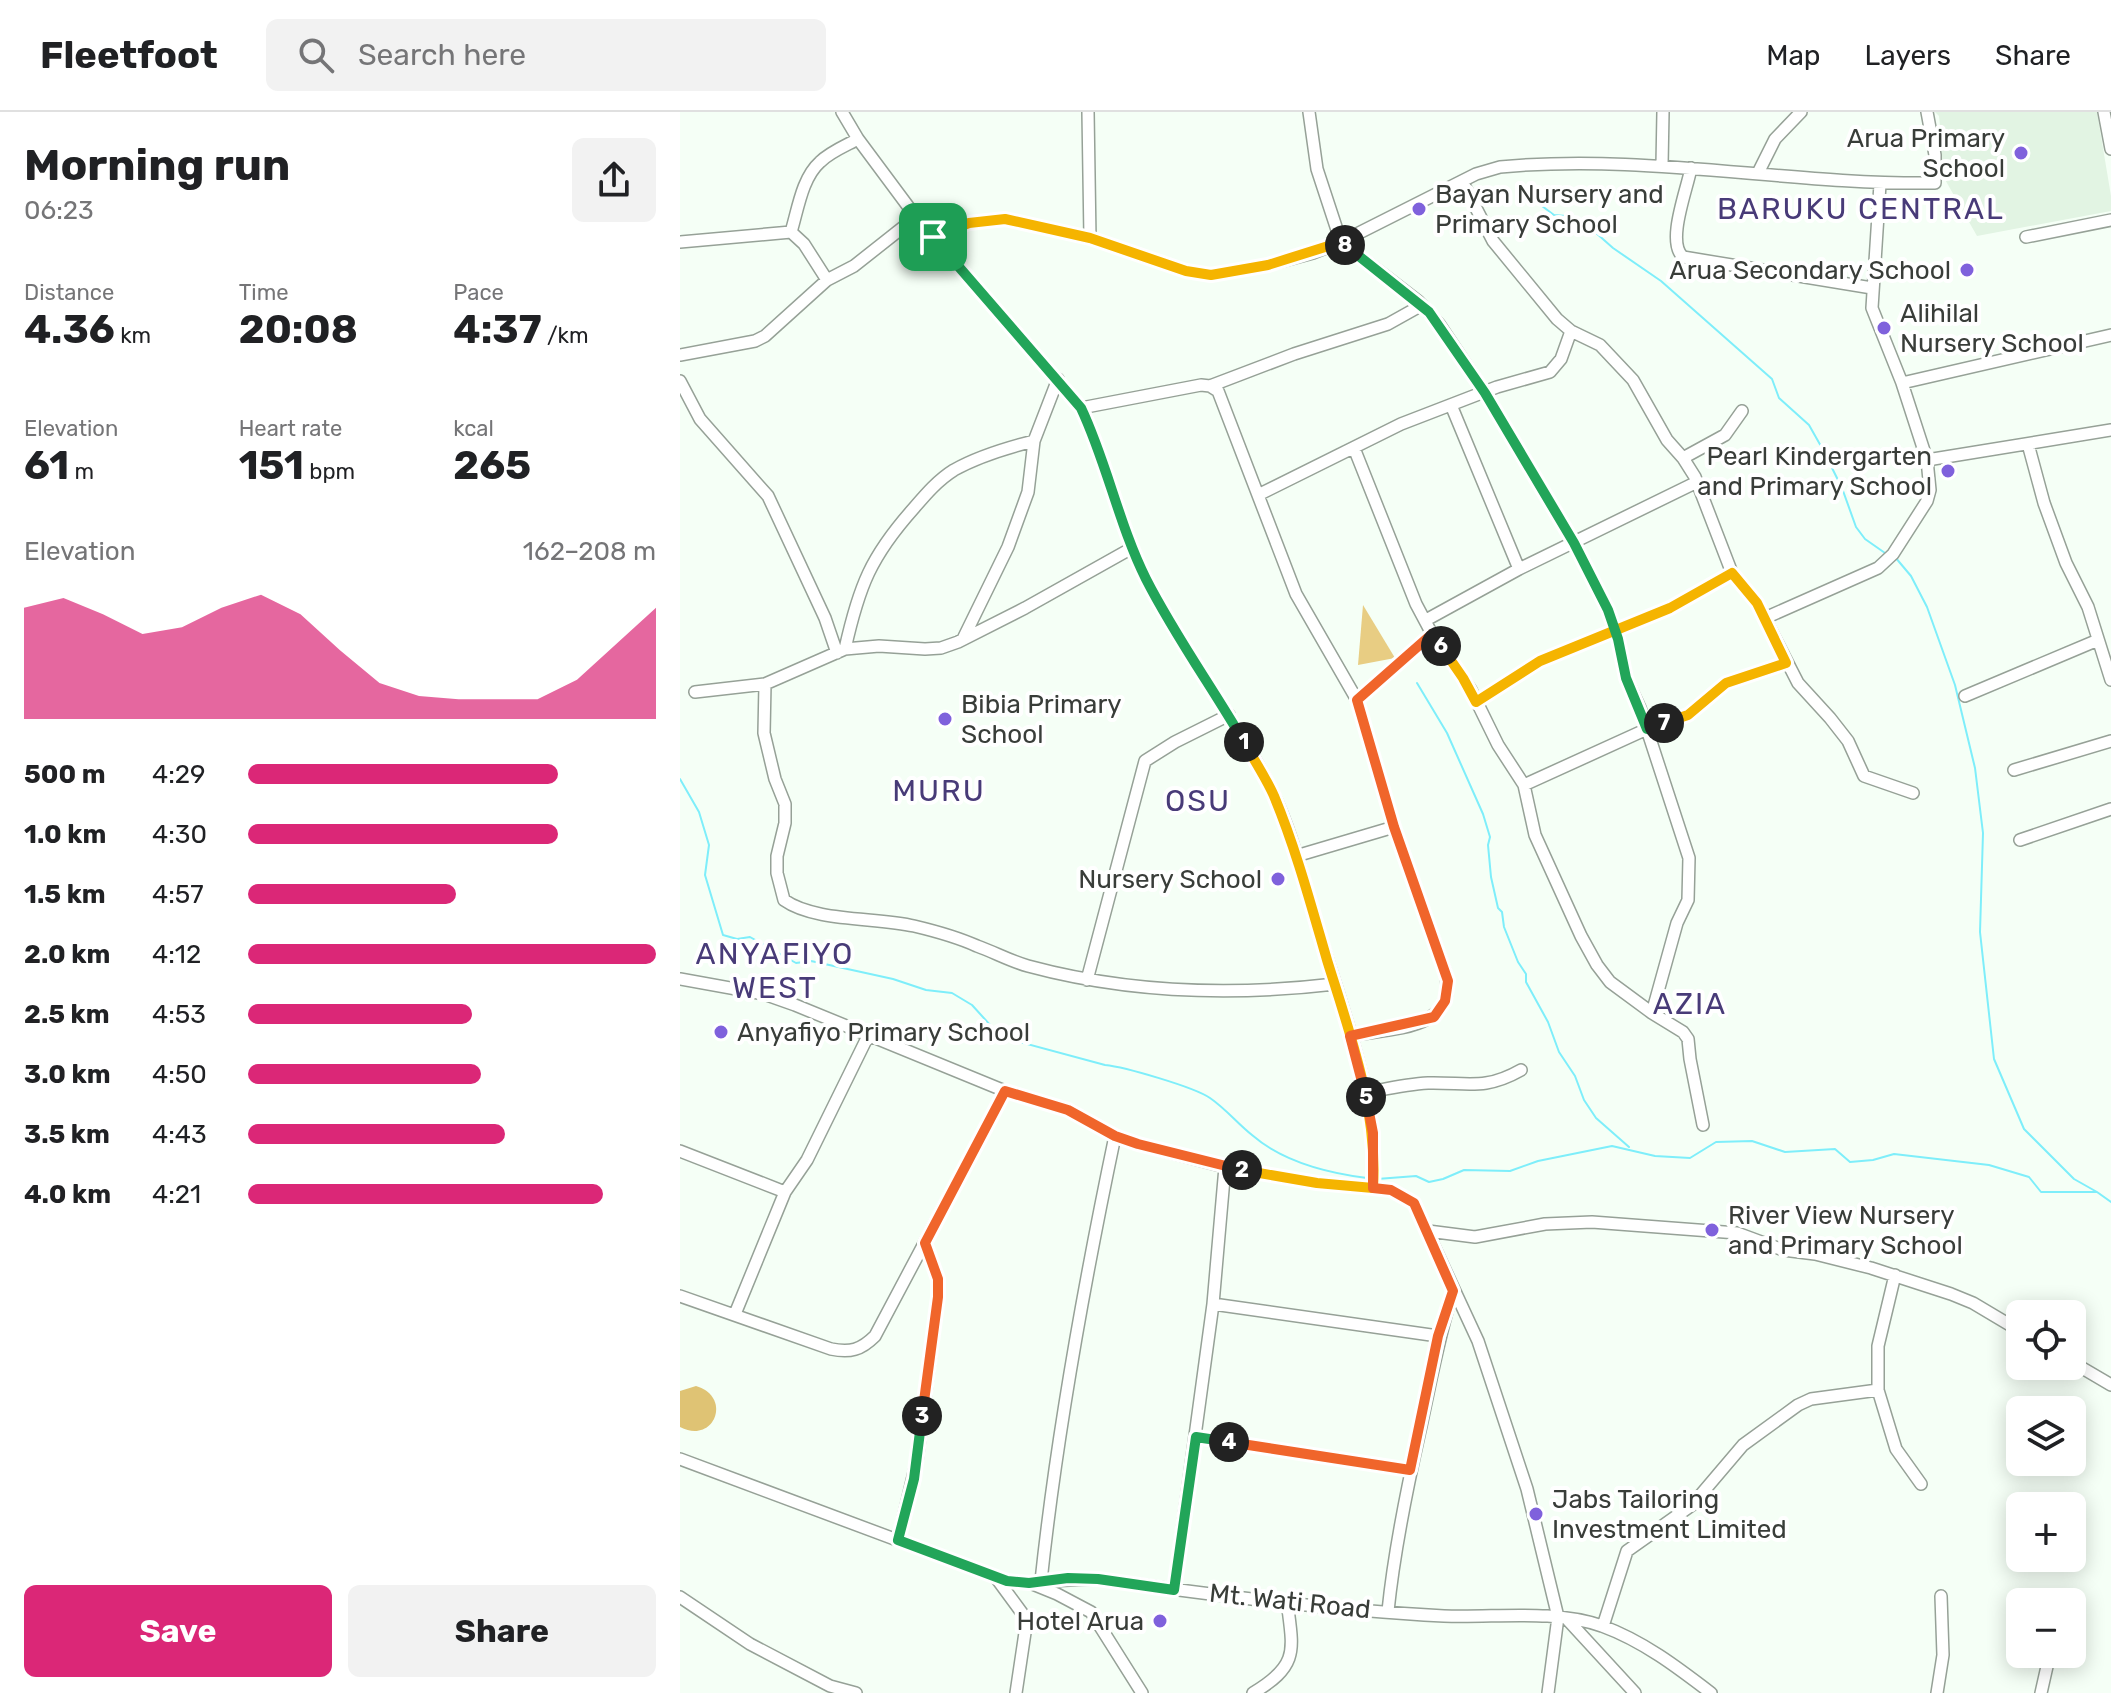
<!DOCTYPE html>
<html lang="en">
<head>
<meta charset="utf-8">
<style>
	:root { --surface:#fff; --page:#f2f2f2; --text:#202124; --muted:#757577; --line:#e0e0e0; --accent:#db2777 }
	body { margin:0; font-family:Rubik,sans-serif; background:var(--page); color:var(--text); height:100vh; display:flex; flex-direction:column; font-size:30px; white-space:nowrap }
	* { box-sizing:border-box; margin:0 }
	p { font-size:26px; color:var(--muted) }
	.icon { flex:none; width:44px; height:44px; fill:none; stroke:currentColor; stroke-width:2; stroke-linecap:round; stroke-linejoin:round }
	.map { position:relative; flex:1; overflow:hidden }
	.sheet { display:flex; flex-direction:column; background:var(--surface); width:680px }
	.sheet>* { flex:none }
	.fabs { position:absolute; left:1326px; top:1188px; display:grid; gap:16px }
	.fabs a { display:grid; place-items:center; width:80px; height:80px; border-radius:12px; background:var(--surface); box-shadow:0 4px 20px #0003; font-size:40px }
	.pin { position:absolute; display:grid; place-items:center; width:68px; height:68px; color:#fff; margin:-34px; border-radius:16px; box-shadow:0 4px 12px #0006 }
	.km { position:absolute; width:40px; height:40px; margin:-20px; border-radius:50%; background:#222; color:#fff; font-size:22px; line-height:40px; text-align:center }
	.round { display:grid; place-items:center; flex:none; width:84px; height:84px; border-radius:12px; background:var(--page) }
	.overview { display:flex; align-items:center; justify-content:space-between; height:136px; padding:0 24px }
	h1 { font-size:44px; font-weight:700; line-height:60px }
	.metrics { display:grid; grid-template-columns:repeat(3,1fr); gap:12px; height:136px; padding:8px 24px }
	.metrics div { display:grid; align-content:center }
	.metrics b { font-size:40px; font-weight:700 }
	.metrics small { font-size:22px; font-weight:400 }
	.metrics p { font-size:22px }
	.chart { height:224px; padding:16px 24px }
	.chart p { display:flex; justify-content:space-between }
	.chart svg { width:100%; height:144px; margin-top:8px; fill:var(--accent); opacity:.7 }
	.cta { display:flex; gap:16px; margin-top:auto; padding:16px 24px }
	.cta a { flex:1; height:92px; border-radius:12px; background:var(--accent); color:#fff; font-size:32px; font-weight:700; line-height:92px; text-align:center }
	.cta a+a { background:var(--page); color:var(--text) }
	ul { padding:0 24px; list-style:none; font-size:26px }
	li { display:grid; grid-template-columns:128px 96px 1fr; align-items:center; height:60px }
	li i { height:20px; border-radius:10px; background:var(--accent) }
	header { display:flex; align-items:center; gap:48px; box-sizing:border-box; height:112px; padding:0 40px; background:var(--surface); border-bottom:2px solid var(--line) }
	header strong { font-size:38px }
	nav { display:flex; gap:44px; margin-inline-start:auto; font-size:28px }
	.search { width:560px; height:72px; background:var(--page); display:flex; align-items:center; gap:20px; box-sizing:border-box; padding:0 28px; border-radius:12px; color:var(--muted); font-size:30px }
	main { display:flex; flex:1; min-height:0 }
	.map>svg:first-child { display:block }
	.built { fill:#e2f4e3 }
	.green { fill:#e8cd83 }
	.forest { fill:#dfc374 }
	.lines { fill:none; stroke-linecap:round; stroke-linejoin:round }
	.stream { stroke:#7eeefa; stroke-width:2 }
	.minor-casing { stroke:#96a197; stroke-width:14 }
	.minor { stroke:#fff; stroke-width:11 }
	.split-1-casing { stroke:#fff; stroke-width:16 }
	.split-2-casing { stroke:#fff; stroke-width:16 }
	.split-3-casing { stroke:#fff; stroke-width:16 }
	.split-4-casing { stroke:#fff; stroke-width:16 }
	.split-5-casing { stroke:#fff; stroke-width:16 }
	.split-6-casing { stroke:#fff; stroke-width:16 }
	.split-7-casing { stroke:#fff; stroke-width:16 }
	.split-8-casing { stroke:#fff; stroke-width:16 }
	.split-9-casing { stroke:#fff; stroke-width:16 }
	.split-1 { stroke:#22a559; stroke-width:10 }
	.split-2 { stroke:#f5b400; stroke-width:10 }
	.split-3 { stroke:#f0652b; stroke-width:10 }
	.split-4 { stroke:#22a559; stroke-width:10 }
	.split-5 { stroke:#f0652b; stroke-width:10 }
	.split-6 { stroke:#f0652b; stroke-width:10 }
	.split-7 { stroke:#f5b400; stroke-width:10 }
	.split-8 { stroke:#22a559; stroke-width:10 }
	.split-9 { stroke:#f5b400; stroke-width:10 }
	.poi-dot { fill:#7f61dc; stroke:#fff; stroke-width:3 }
	.labels { text-anchor:middle; stroke-width:8; stroke-linejoin:round; paint-order:stroke }
	.poi-label { font-size:26px; fill:#393d39; stroke:#fff; text-anchor:start }
	.street-label { font-size:26px; fill:#393d39; stroke:#fff }
	.quarter-label { font-size:30px; letter-spacing:2px; fill:#483b78; stroke:#fff }
</style>
</head>
<body>
<header>
<strong>Fleetfoot</strong>
<div class="search"><svg class="icon" aria-label="search" viewBox="0 0 24 24"><circle cx="10" cy="10" r="6"/><path d="M15 15l6 6"/></svg>Search here</div>
<nav><a>Map</a><a>Layers</a><a>Share</a></nav>
</header>
<main>
<section class="sheet">
<div class="overview"><div><h1>Morning run</h1><p>06:23</p></div><a class="round"><svg class="icon" aria-label="share" viewBox="0 0 24 24"><path d="M12 15V3M7 8l5-5 5 5M5 13v7h14v-7"/></svg></a></div>
<div class="metrics">
<div><p>Distance</p><b>4.36<small> km</small></b></div>
<div><p>Time</p><b>20:08</b></div>
<div><p>Pace</p><b>4:37<small> /km</small></b></div>
</div>
<div class="metrics">
<div><p>Elevation</p><b>61<small> m</small></b></div>
<div><p>Heart rate</p><b>151<small> bpm</small></b></div>
<div><p>kcal</p><b>265</b></div>
</div>
<div class="chart"><p><span>Elevation</span>162–208 m</p>
<svg viewBox="0 0 160 44" preserveAspectRatio="none"><path d="M0 44V10L10 7L20 12L30 18L40 16L50 10L60 6L70 12L80 23L90 33L100 37L110 38L120 38L130 38L140 32L150 21L160 10V44z"/></svg>
</div>
<ul>
<li><b>500 m</b>4:29<i style="width:76%"></i></li>
<li><b>1.0 km</b>4:30<i style="width:76%"></i></li>
<li><b>1.5 km</b>4:57<i style="width:51%"></i></li>
<li><b>2.0 km</b>4:12<i style="width:100%"></i></li>
<li><b>2.5 km</b>4:53<i style="width:55%"></i></li>
<li><b>3.0 km</b>4:50<i style="width:57%"></i></li>
<li><b>3.5 km</b>4:43<i style="width:63%"></i></li>
<li><b>4.0 km</b>4:21<i style="width:87%"></i></li>
</ul>
<div class="cta"><a>Save</a><a>Share</a></div>
</section>
<div class="map">
<svg width="1431" height="1581" viewBox="0 0 1431 1581">
	<rect width="100%" height="100%" fill="#f5fff6"/>
	<!-- built -->
	<path class="built" d="M1255 0H1417L1431 84V99L1297 124 1263 64 1255 19 1260 14 1259 4Z"/>
	<!-- green -->
	<path class="green" d="M683 493 715 546 678 553Z"/>
	<!-- forest -->
	<path class="forest" d="M16 1274C53 1285 34 1333 0 1315V1279Z"/>
	<g class="lines">
		<!-- stream -->
		<path class="stream" d="M838 76 874 103 898 105 933 136 981 169 1092 267 1099 286 1129 313 1142 336 1162 376 1176 415 1185 427 1205 441
			M1215 445 1231 464 1247 495 1275 573 1295 656 1303 721 1300 820 1314 947 1344 1017 1394 1067 1417 1080
			M737 571 767 621 803 702 810 725 808 733 811 765 818 796 822 800 824 815 838 850 846 862V870L868 910 879 940 895 964 904 988 916 1006 949 1035
			M0 667 19 700 29 733 25 763 43 823 57 827 70 825 116 851 131 849 213 867 246 878 272 881 292 893 321 925 425 953C445 955 514 975 530 986 546 997 558 1012 572 1023 603 1050 647 1061 687 1066
			M697 1067 736 1064 749 1070 763 1067 784 1058 830 1059 858 1049 932 1034 975 1044 1010 1046 1036 1030 1072 1029 1105 1040 1155 1037 1170 1050 1193 1048 1214 1042 1309 1053 1349 1065 1361 1080H1417L1431 1090"/>
		<defs>
			<path id="minor" d="M162 0 178 27 236 105 401 296C427 351 439 411 465 465 502 540 555 605 592 679 613 722 624 771 638 817 663 900 699 988 693 1076
				M408 0 410 126
				M629 0 637 57 661 130 738 189 759 212 805 281 894 431 928 498 938 527 946 566 960 596 1009 746 1008 788 997 811 972 901 1003 920 1008 927 1010 947 1023 1013
				M1424 0 1431 37
				M982 53 983 0
				M1011 56C1007 78 986 130 1003 145L1192 176
				M1078 61 1095 27 1121 0
				M782 69 813 129 877 207 891 219 920 233 953 268 987 328 1003 346 1015 365 1052 461 1077 491 1118 571 1150 606 1168 629 1184 664 1233 681
				M111 120C118 97 122 66 140 50 150 40 165 34 178 27
				M253 125 289 111 325 107 410 126 506 159 531 163 588 153 633 141 661 130 796 62 820 55C965 41 1110 73 1255 71V43L1247 0
				M1346 125 1431 108
				M0 130 111 120 124 132 147 168
				M0 243 75 229 85 224 147 168 174 154 236 105
				M0 269 20 307 88 384 145 506 157 541
				M1222 271 1431 223
				M530 274 614 242 708 212 742 193
				M771 293 839 457
				M401 296 521 273 530 274 538 279 616 482 677 588 714 715 765 859C780 919 711 916 670 924
				M1348 332 1364 391 1386 451 1408 495 1431 568
				M674 336 736 492 752 522 791 578 818 633 844 673 855 723 901 824 917 853 930 870 972 901
				M1003 346 1045 323 1062 299
				M1247 348 1431 318
				M578 383 721 312 817 275 870 260 881 247 891 219
				M452 436 345 496 278 530 261 536 245 537 199 534 165 537 85 572 84 621 95 667 105 692V711L97 744V761L104 788C135 810 196 805 234 814 255 819 277 825 297 834 314 840 330 849 348 854 448 881 553 884 655 872
				M1085 506 1198 456 1213 442 1247 389 1250 378 1247 348 1222 271 1192 196 1200 72
				M746 508 839 457 1017 370
				M283 527 328 435 348 380 354 329 378 267
				M165 537C179 474 191 444 234 396 246 382 258 368 274 358 299 344 326 336 354 329
				M15 580 85 572
				M1285 584 1418 528
				M677 588 752 522
				M796 590 860 549 990 496 1052 461
				M1334 658 1431 629
				M844 673 967 617 1008 603 1046 571 1106 551
				M1340 728 1431 697
				M616 744 714 715
				M0 867 84 882 115 893 325 979 388 998 435 1024 458 1032 545 1055 637 1071 711 1078 734 1091 798 1229 847 1377 878 1505 868 1581
				M407 868 465 649 495 630 549 603
				M685 981C706 977 727 972 748 971 787 970 804 979 841 958
				M0 1039 105 1080
				M748 1119 795 1125 865 1112 912 1110 1057 1121 1103 1138 1135 1142 1191 1156 1271 1182 1293 1191 1340 1219
				M0 1184 151 1237C170 1241 181 1238 195 1224L325 979
				M533 1192 758 1224
				M55 1202 105 1080 127 1048 188 924
				M1392 1250 1431 1273
				M1198 1278 1216 1337 1241 1372
				M516 1325 730 1358
				M0 1347 327 1469C357 1473 388 1466 418 1467 533 1483 649 1498 764 1504 816 1506 872 1497 922 1514 963 1529 997 1555 1031 1581
				M218 1428 237 1348 258 1185V1167L245 1131
				M317 1467 342 1501 346 1514 336 1581
				M361 1469C377 1319 404 1172 435 1024
				M350 1471 377 1482 411 1500 462 1581
				M494 1478 533 1192 545 1055
				M0 1485 70 1532 150 1574 176 1581
				M708 1499C714 1440 726 1381 739 1323 750 1274 758 1226 773 1179
				M886 1506 955 1581
				M923 1514 947 1439 1012 1393 1063 1333 1118 1293 1131 1287 1198 1278V1234L1215 1163
				M573 1581C620 1553 613 1538 607 1489
				M1257 1581 1263 1543 1261 1484
				M1361 1581 1368 1550"/>
		</defs>
		<!-- minor casing -->
		<use href="#minor" class="minor-casing"/>
		<!-- minor -->
		<use href="#minor" class="minor"/>
	</g>
	<g class="lines">
		<defs>
			<path id="split-1" d="M253 125 401 296C427 351 439 413 466 467 495 524 532 575 564 630"/>
			<path id="split-2" d="M562 1058 637 1071 693 1076C698 998 670 922 647 848 631 793 616 737 594 684 586 666 574 648 564 630"/>
			<path id="split-3" d="M242 1304 258 1185V1167L245 1131 325 979 388 998 435 1024 458 1032 562 1058"/>
			<path id="split-4" d="M242 1304 234 1367 218 1428 327 1469 349 1471 388 1466 418 1467 494 1478 516 1325 549 1330"/>
			<path id="split-5" d="M549 1330 730 1358 758 1224 773 1179 734 1091 711 1078 693 1076V1021L686 985"/>
			<path id="split-6" d="M686 985 670 924 754 905 765 889 768 869 714 715 677 588 752 522 761 534"/>
			<path id="split-7" d="M761 534 783 566 796 590 860 549 990 496 1052 461 1077 491 1106 551 1046 571 1008 603 984 611"/>
			<path id="split-8" d="M665 133 749 200 805 281 894 431 928 498 938 527 946 566 967 617 984 611"/>
			<path id="split-9" d="M253 125 289 111 325 107 410 126 506 159 531 163 588 153 661 130 665 133"/>
		</defs>
		<!-- split-1 casing -->
		<use href="#split-1" class="split-1-casing"/>
		<!-- split-2 casing -->
		<use href="#split-2" class="split-2-casing"/>
		<!-- split-3 casing -->
		<use href="#split-3" class="split-3-casing"/>
		<!-- split-4 casing -->
		<use href="#split-4" class="split-4-casing"/>
		<!-- split-5 casing -->
		<use href="#split-5" class="split-5-casing"/>
		<!-- split-6 casing -->
		<use href="#split-6" class="split-6-casing"/>
		<!-- split-7 casing -->
		<use href="#split-7" class="split-7-casing"/>
		<!-- split-8 casing -->
		<use href="#split-8" class="split-8-casing"/>
		<!-- split-9 casing -->
		<use href="#split-9" class="split-9-casing"/>
		<!-- split-1 -->
		<use href="#split-1" class="split-1"/>
		<!-- split-2 -->
		<use href="#split-2" class="split-2"/>
		<!-- split-3 -->
		<use href="#split-3" class="split-3"/>
		<!-- split-4 -->
		<use href="#split-4" class="split-4"/>
		<!-- split-5 -->
		<use href="#split-5" class="split-5"/>
		<!-- split-6 -->
		<use href="#split-6" class="split-6"/>
		<!-- split-7 -->
		<use href="#split-7" class="split-7"/>
		<!-- split-8 -->
		<use href="#split-8" class="split-8"/>
		<!-- split-9 -->
		<use href="#split-9" class="split-9"/>
	</g>
	<!-- markers -->
	<g class="poi-dot">
		<circle cx="1341" cy="41" r="8"/>
		<circle cx="739" cy="97" r="8"/>
		<circle cx="1287" cy="158" r="8"/>
		<circle cx="1204" cy="216" r="8"/>
		<circle cx="1268" cy="359" r="8"/>
		<circle cx="265" cy="607" r="8"/>
		<circle cx="598" cy="767" r="8"/>
		<circle cx="41" cy="920" r="8"/>
		<circle cx="1032" cy="1118" r="8"/>
		<circle cx="856" cy="1402" r="8"/>
		<circle cx="480" cy="1509" r="8"/>
	</g>
	<g class="labels">
		<!-- poi labels -->
		<g class="poi-label">
			<text x="1325" y="35" text-anchor="end">Arua Primary<tspan x="1325" dy="30">School</tspan></text>
			<text x="755" y="91">Bayan Nursery and<tspan x="755" dy="30">Primary School</tspan></text>
			<text x="1271" y="167" text-anchor="end">Arua Secondary School</text>
			<text x="1220" y="210">Alihilal<tspan x="1220" dy="30">Nursery School</tspan></text>
			<text x="1252" y="353" text-anchor="end">Pearl Kindergarten<tspan x="1252" dy="30">and Primary School</tspan></text>
			<text x="281" y="601">Bibia Primary<tspan x="281" dy="30">School</tspan></text>
			<text x="582" y="776" text-anchor="end">Nursery School</text>
			<text x="57" y="929">Anyafiyo Primary School</text>
			<text x="1048" y="1112">River View Nursery<tspan x="1048" dy="30">and Primary School</tspan></text>
			<text x="872" y="1396">Jabs Tailoring<tspan x="872" dy="30">Investment Limited</tspan></text>
			<text x="464" y="1518" text-anchor="end">Hotel Arua</text>
		</g>
		<!-- street labels -->
		<g class="street-label">
			<text transform="translate(610 1489) rotate(6)" y="9">Mt. Wati Road</text>
		</g>
		<!-- quarter labels -->
		<g class="quarter-label">
			<text x="1181" y="107">BARUKU CENTRAL</text>
			<text x="259" y="689">MURU</text>
			<text x="518" y="699">OSU</text>
			<text x="95" y="852">ANYAFIYO<tspan x="95" dy="34">WEST</tspan></text>
			<text x="1010" y="902">AZIA</text>
		</g>
	</g>
</svg>
<div class="fabs">
<a><svg class="icon" aria-label="locate" viewBox="0 0 24 24"><circle cx="12" cy="12" r="6"/><path d="M12 2v4M12 18v4M2 12h4M18 12h4"/></svg></a>
<a><svg class="icon" aria-label="layers" viewBox="0 0 24 24"><path d="M12 4l9 5-9 5-9-5zM3 14l9 5 9-5"/></svg></a>
<a>+</a>
<a>−</a>
</div>
<div class="pin" style="left:253px;top:125px;background:#1e9e55"><svg class="icon" aria-label="arrive" viewBox="0 0 24 24"><path d="M6 21V4h12l-3 4 3 4H6"/></svg></div>
<b class="km" style="left:564px;top:630px">1</b>
<b class="km" style="left:562px;top:1058px">2</b>
<b class="km" style="left:242px;top:1304px">3</b>
<b class="km" style="left:549px;top:1330px">4</b>
<b class="km" style="left:686px;top:985px">5</b>
<b class="km" style="left:761px;top:534px">6</b>
<b class="km" style="left:984px;top:611px">7</b>
<b class="km" style="left:665px;top:133px">8</b>
</div>
</main>
</body>
</html>
